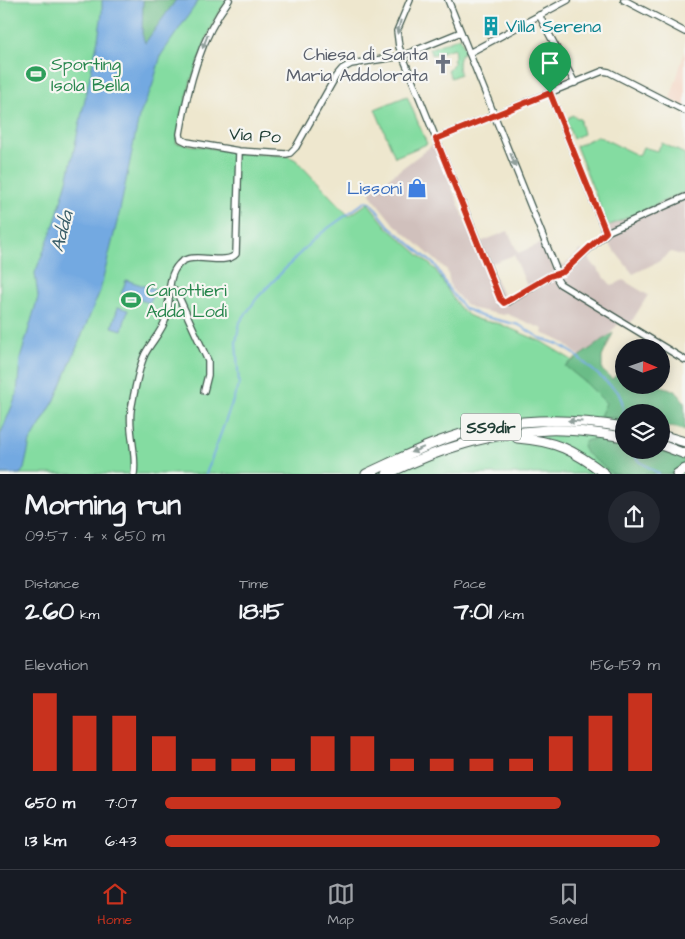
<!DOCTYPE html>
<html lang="en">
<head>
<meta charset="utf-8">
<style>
	:root { --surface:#171b24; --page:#242831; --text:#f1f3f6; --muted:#9ea1a6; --line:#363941; --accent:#c8321e }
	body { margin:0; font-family:"Architects Daughter",sans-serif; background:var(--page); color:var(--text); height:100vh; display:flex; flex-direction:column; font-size:19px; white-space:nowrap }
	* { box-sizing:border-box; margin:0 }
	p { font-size:16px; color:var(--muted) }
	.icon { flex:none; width:28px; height:28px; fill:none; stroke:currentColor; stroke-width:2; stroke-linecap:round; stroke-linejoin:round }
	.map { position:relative; height:474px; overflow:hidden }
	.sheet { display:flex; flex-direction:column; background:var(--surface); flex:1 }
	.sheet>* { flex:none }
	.needle { width:32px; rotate:92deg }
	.controls { position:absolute; left:615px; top:339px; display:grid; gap:10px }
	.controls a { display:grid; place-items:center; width:55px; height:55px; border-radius:50%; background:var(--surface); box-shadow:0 2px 12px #0003; font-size:25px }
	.pin { position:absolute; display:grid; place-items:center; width:42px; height:42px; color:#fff; margin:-51px -21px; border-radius:50% 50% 50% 0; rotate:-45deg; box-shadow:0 0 5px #0007 }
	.pin .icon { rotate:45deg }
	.round { display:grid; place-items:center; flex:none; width:52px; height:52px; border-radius:26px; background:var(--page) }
	.headline { display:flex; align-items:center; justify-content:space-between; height:85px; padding:0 25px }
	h1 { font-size:28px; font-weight:700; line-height:38px }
	.metrics { display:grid; grid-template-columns:repeat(3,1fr); gap:8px; height:85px; padding:5px 25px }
	.metrics div { display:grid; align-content:center }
	.metrics b { font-size:25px; font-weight:700 }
	.metrics small { font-size:14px; font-weight:400 }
	.metrics p { font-size:14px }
	.chart { height:140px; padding:10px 25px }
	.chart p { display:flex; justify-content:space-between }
	.chart svg { width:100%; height:90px; margin-top:5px; stroke:var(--accent); stroke-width:6 }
	ul { padding:0 25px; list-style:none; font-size:16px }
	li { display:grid; grid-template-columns:80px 60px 1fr; align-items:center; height:38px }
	li i { height:12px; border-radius:6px; background:var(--accent) }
	.menu { display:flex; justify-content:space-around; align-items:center; height:70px; border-top:1px solid var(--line); background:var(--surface); font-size:14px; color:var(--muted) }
	.menu a { display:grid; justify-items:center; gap:2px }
	.menu .selected { color:var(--accent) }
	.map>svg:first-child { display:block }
	.built { fill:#f4d3c0 }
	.industrial { fill:#d0c0bc; fill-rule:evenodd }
	.green { fill:#84dca1; stroke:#528c6a }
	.forest { fill:#6bbc87; stroke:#457c5e }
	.water { fill:#73a9e1; stroke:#49738a }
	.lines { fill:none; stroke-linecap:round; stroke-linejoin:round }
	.stream { stroke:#73a9e1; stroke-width:2 }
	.minor-casing { stroke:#3e564b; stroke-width:8 }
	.highway-casing { stroke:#3e564b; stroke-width:11 }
	.minor { stroke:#fff; stroke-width:5.5 }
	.highway { stroke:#fff; stroke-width:9 }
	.oneway { fill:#8f9e9a }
	.route-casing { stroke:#fff; stroke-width:10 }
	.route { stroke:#c8321e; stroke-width:6 }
	.labels { text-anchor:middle; stroke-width:4.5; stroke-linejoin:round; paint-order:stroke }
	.shield { fill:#f6f6f2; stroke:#60746d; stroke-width:1 }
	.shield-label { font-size:16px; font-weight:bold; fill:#1f3d34 }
	.culture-label { font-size:18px; fill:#0d838f; stroke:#f6f6f2; text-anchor:start }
	.worship-label { font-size:18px; fill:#5b616d; stroke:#f6f6f2; text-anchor:end }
	.leisure-label { font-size:18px; fill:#27864d; stroke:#f6f6f2; text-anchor:start }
	.street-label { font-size:18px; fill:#1f3d34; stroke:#f6f6f2 }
	.shop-label { font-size:18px; fill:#366cbe; stroke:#f6f6f2; text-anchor:end }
	.water-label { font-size:19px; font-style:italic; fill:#385d68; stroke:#f6f6f2 }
</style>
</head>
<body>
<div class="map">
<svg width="685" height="474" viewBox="0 0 685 474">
	<rect width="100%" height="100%" fill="#f6f6f2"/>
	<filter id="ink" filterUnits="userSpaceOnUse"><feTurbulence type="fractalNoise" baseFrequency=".02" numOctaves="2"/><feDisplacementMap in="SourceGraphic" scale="10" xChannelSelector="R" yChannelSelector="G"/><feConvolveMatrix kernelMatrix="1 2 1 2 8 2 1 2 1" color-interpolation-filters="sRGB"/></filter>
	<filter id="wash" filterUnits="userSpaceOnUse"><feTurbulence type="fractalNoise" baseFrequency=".0096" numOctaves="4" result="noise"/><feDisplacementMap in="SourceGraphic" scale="20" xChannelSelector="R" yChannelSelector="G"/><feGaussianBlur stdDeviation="1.12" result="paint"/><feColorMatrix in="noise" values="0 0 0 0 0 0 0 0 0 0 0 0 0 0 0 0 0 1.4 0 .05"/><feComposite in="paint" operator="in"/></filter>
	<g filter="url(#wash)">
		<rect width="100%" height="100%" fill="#eee7ce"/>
		<!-- built -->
		<path class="built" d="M685 51V107L670 99Z"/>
		<!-- industrial -->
		<path class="industrial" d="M434 144 475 244 508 231 518 253 542 243 553 268 561 264 564 265 581 250 612 286 623 280 648 295 627 329 618 324 587 362 561 341 542 333 543 329 507 314 503 315 474 309 464 303 451 288 447 270 392 222 369 193ZM514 255 527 286 506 299 504 298 490 264Z
			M685 192V256L671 252 658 262 633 274 601 234 608 226Z"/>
		<!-- green -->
		<path class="green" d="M0 0H227L214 20 191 81 176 143 239 152 288 156 296 160 349 216 368 203 387 227 435 269 452 297 460 308 468 315 479 320 500 324 542 342 587 369 624 412V450H661V439L685 457V474H0Z
			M460 37 465 51C457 56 457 65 460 74L451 78 448 70 452 67 451 66 455 62 453 61 455 56 454 48 432 55 429 49Z
			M407 96 427 144 395 157 375 109Z
			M572 115 581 120 580 122 583 134 573 139 566 120Z
			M598 136 639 156 643 147 657 151 662 143 685 154V192L608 226 576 146Z"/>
		<!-- forest -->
		<path class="forest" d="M143 0H176L145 44 142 34Z
			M613 333 602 357V370L612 379 624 368V385C642 385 677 381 684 403 685 411 685 422 685 431L674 427H661V412H624V419L600 416 606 403 586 383 565 366Z
			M596 438 624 442V450C636 450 685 447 685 464L672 474H613L586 453 583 445 586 441Z"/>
		<!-- water -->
		<path class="water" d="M102 0H143L142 34 145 43 176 0H199L161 55 152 87 139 117 120 210 100 291 55 400 30 442 24 469 20 474H0V435L17 394 20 359 38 297 35 273 55 222 68 177 98 39 102 13Z
			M126 280 154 289 150 303 121 294Z
			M118 307 128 310 122 330 112 327Z"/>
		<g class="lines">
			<!-- stream -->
			<path class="stream" d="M630 450 639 461 659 474
				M206 474 239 384 236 342 240 322 257 298 310 243 324 231 366 201 371 203 389 226 436 266 448 288 464 308 481 316 519 325 540 338 558 344 573 353 618 392 622 401 624 419"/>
		</g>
	</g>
	<g filter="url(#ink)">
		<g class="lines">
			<defs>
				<path id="minor" d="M229 0C200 38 188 87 180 134L181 139 187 142 239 151 286 154 290 153 296 147 336 76 342 69 351 64 402 56 461 32
					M410 0 397 31 399 47 502 302H508L550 276 563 272 609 231 685 197
					M448 0 558 274
					M624 0 685 32
					M539 15 575 83
					M469 53 568 0
					M550 93 606 233
					M436 139 603 71 609 72 685 111
					M554 274 560 284 685 360
					M170 287 177 293 208 361V375L204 391
					M134 474C137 452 128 431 131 410 134 394 138 369 145 354 151 342 162 332 166 318 172 301 165 278 179 264 192 250 225 267 236 254L239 151"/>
				<path id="highway" d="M661 435 685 442
					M517 438C556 441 574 450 605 474
					M661 445 685 454
					M366 474C401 458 435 440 472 431 521 417 574 419 624 427
					M387 474C441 448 488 433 548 430 572 429 599 433 624 437
					M677 474 685 469"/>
			</defs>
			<!-- minor casing -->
			<use href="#minor" class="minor-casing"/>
			<!-- highway casing -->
			<use href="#highway" class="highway-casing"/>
			<!-- minor -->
			<use href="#minor" class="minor"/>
			<!-- highway -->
			<use href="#highway" class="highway"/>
		</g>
		<!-- one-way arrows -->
		<defs><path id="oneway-solid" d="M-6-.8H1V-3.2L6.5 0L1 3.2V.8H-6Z" transform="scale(1.25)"/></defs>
		<g class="oneway">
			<use href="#oneway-solid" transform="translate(399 27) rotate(104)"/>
			<use href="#oneway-solid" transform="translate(205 42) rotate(111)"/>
			<use href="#oneway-solid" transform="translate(513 160) rotate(68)"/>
			<use href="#oneway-solid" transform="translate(575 421) rotate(-177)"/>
			<use href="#oneway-solid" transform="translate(417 450) rotate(158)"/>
		</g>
	</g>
	<g class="lines" filter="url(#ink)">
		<defs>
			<path id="route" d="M550 93 606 232 563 272 550 276 504 303 500 299 436 139Z"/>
		</defs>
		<!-- route casing -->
		<use href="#route" class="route-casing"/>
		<!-- route -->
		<use href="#route" class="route"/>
	</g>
	<!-- icons -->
	<defs>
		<symbol id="building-bare" viewBox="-9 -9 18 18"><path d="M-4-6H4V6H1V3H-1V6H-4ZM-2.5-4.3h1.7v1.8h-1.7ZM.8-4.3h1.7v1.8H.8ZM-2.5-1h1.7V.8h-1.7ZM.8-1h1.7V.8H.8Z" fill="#0f9aa8" stroke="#f6f6f2" stroke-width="2.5" paint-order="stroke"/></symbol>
		<symbol id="church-bare" viewBox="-9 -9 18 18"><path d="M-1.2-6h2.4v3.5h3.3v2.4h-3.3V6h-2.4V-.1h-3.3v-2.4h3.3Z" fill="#6b7280" stroke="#f6f6f2" stroke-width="2.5" paint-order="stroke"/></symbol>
		<symbol id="stadium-bare" viewBox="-9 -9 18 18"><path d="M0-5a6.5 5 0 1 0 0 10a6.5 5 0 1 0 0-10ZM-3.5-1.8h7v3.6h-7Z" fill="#2e9e5b" stroke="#f6f6f2" stroke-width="2.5" paint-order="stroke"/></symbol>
		<symbol id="shop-bare" viewBox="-9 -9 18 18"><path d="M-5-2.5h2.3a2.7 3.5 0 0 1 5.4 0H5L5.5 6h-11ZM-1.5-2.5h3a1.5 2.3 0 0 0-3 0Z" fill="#3f7fe0" stroke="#f6f6f2" stroke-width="2.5" paint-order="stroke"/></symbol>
	</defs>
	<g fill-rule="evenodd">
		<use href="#building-bare" x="477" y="12" width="28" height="28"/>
		<use href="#church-bare" x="429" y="50" width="28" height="28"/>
		<use href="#stadium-bare" x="22" y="60" width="28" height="28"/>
		<use href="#shop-bare" x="403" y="174" width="28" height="28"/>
		<use href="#stadium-bare" x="117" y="286" width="28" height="28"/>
	</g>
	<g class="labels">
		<!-- shield labels -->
		<rect class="shield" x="461" y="413.5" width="60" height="27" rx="4"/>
		<g class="shield-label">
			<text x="491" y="433">SS9dir</text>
		</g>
		<!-- culture labels -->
		<g class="culture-label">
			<text x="506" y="32">Villa Serena</text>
		</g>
		<!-- worship labels -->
		<g class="worship-label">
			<text x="428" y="60">Chiesa di Santa<tspan x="428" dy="21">Maria Addolorata</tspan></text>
		</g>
		<!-- leisure labels -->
		<g class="leisure-label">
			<text x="51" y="70">Sporting<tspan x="51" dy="21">Isola Bella</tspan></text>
			<text x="146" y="296">Canottieri<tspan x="146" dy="21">Adda Lodi</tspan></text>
		</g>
		<!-- street labels -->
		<g class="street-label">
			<text transform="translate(255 135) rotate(4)" y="6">Via Po</text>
		</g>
		<!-- shop labels -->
		<g class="shop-label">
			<text x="402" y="194">Lissoni</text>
		</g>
		<!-- water labels -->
		<g class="water-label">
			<text transform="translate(61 231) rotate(-75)" y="7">Adda</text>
		</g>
	</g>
</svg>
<div class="controls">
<a><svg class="needle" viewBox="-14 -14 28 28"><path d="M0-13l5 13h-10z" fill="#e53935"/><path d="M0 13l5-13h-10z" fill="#9ea1a6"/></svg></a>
<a><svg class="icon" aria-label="layers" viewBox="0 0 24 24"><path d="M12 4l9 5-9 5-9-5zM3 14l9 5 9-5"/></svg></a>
</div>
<div class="pin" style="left:550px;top:93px;background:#1e9e55"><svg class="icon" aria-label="arrive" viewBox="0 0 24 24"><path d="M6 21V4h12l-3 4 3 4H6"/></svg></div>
</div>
<section class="sheet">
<div class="headline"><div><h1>Morning run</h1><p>09:57 · 4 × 650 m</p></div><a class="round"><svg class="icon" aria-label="share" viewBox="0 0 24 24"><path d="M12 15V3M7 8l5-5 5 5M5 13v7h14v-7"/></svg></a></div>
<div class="metrics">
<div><p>Distance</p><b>2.60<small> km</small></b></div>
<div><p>Time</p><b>18:15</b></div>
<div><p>Pace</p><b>7:01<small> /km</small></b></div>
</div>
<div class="chart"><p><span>Elevation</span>156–159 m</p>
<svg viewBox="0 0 160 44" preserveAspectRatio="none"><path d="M5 44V6M15 44V17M25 44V17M35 44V27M45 44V38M55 44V38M65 44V38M75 44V27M85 44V27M95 44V38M105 44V38M115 44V38M125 44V38M135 44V27M145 44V17M155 44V6"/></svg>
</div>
<ul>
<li><b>650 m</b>7:07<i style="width:80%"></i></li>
<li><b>1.3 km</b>6:43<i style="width:100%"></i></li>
</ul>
</section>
<nav class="menu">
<a class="selected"><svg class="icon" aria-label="home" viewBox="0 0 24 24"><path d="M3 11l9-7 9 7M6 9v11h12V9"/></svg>Home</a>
<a><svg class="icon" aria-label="map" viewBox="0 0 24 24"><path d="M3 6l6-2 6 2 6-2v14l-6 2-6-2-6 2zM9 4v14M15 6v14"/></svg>Map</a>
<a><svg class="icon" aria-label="saved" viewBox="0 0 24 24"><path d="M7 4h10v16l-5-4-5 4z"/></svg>Saved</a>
</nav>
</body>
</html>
